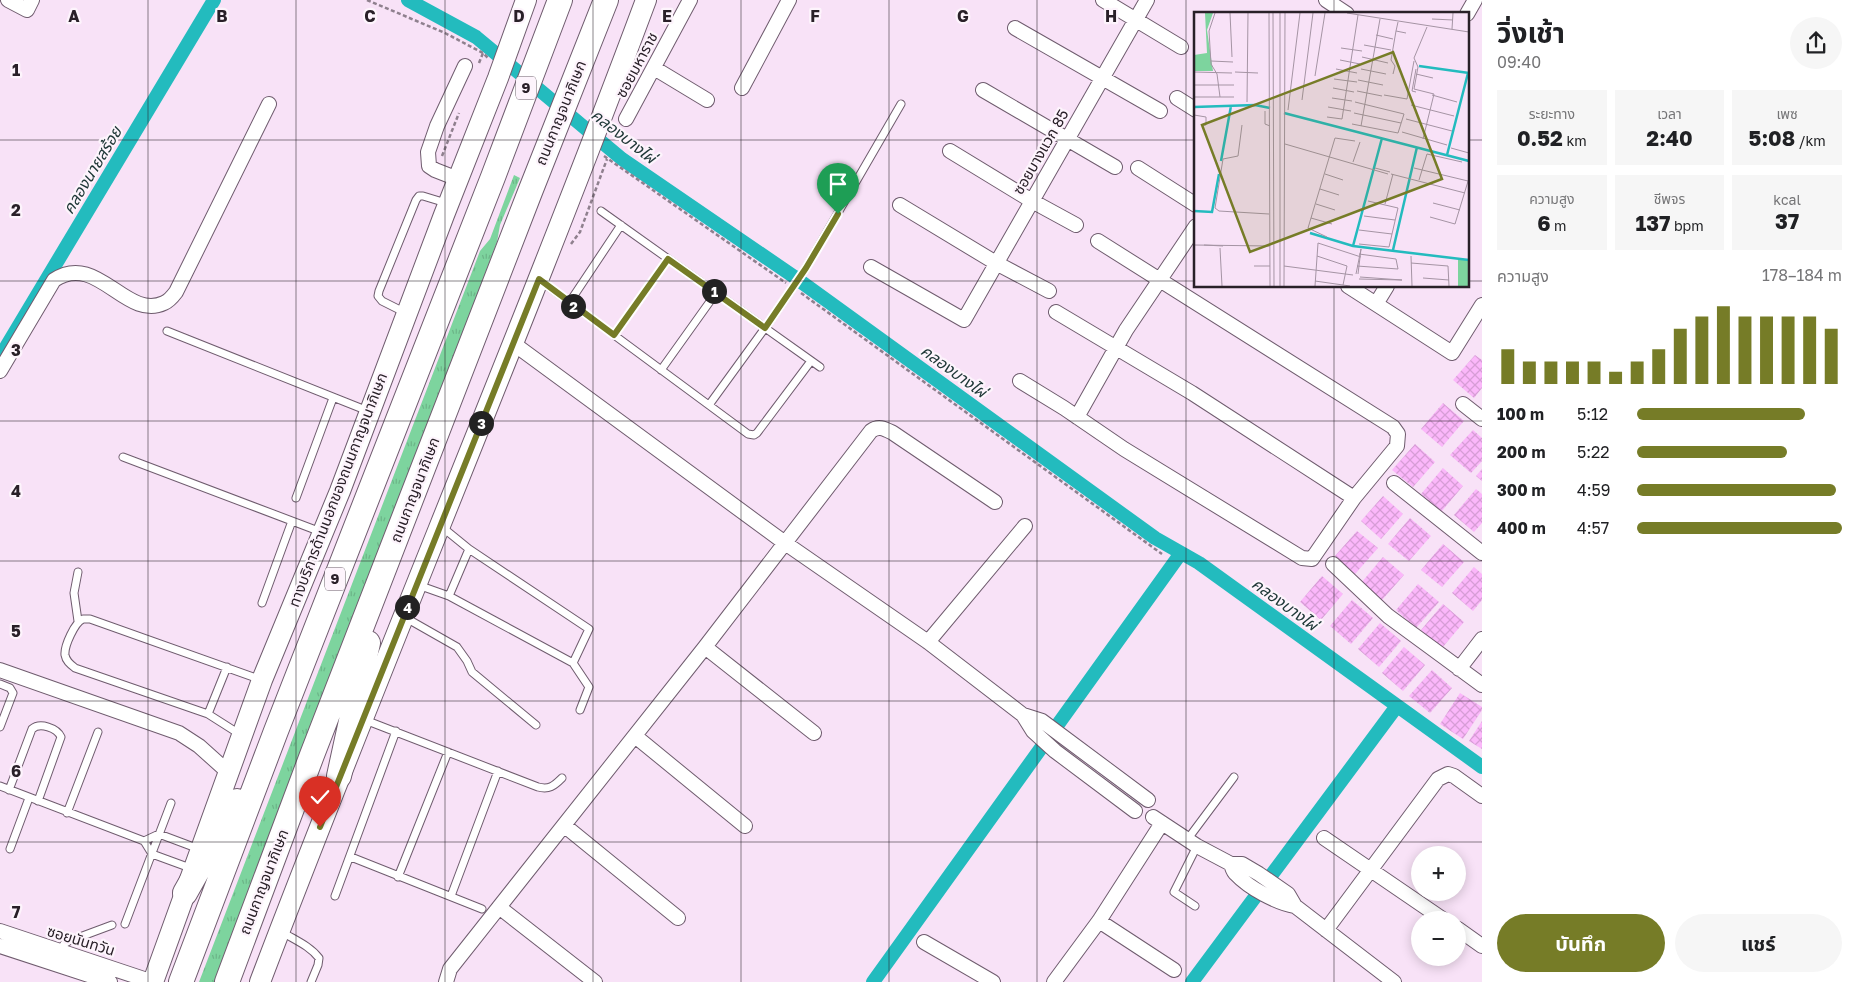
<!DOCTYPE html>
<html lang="th">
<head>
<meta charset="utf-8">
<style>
	:root { --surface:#fff; --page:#f6f6f6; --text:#202124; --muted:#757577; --accent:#767c27 }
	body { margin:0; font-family:"Golos Text","Noto Sans Thai",sans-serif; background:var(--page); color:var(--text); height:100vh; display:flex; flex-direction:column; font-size:19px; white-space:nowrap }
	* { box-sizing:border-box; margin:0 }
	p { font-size:16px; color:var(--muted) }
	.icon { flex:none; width:28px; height:28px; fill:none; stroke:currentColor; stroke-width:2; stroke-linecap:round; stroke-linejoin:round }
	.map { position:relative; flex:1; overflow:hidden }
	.panel { display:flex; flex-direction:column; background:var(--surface); width:375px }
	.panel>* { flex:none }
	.buttons { position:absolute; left:1411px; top:846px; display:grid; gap:10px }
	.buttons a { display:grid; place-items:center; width:55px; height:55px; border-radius:50%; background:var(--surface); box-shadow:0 2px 12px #0003; font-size:25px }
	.pin { position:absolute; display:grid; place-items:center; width:42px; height:42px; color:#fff; margin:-51px -21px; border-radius:50% 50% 50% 0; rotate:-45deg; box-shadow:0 0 5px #0007 }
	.pin .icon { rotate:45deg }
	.km { position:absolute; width:25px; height:25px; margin:-12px; border-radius:50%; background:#222; color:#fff; font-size:14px; line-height:25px; text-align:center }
	.round { display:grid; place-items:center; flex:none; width:52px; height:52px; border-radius:26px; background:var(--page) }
	.headline { display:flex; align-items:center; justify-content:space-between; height:85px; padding:0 15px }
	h1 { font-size:28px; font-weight:700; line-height:38px }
	.stats { display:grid; grid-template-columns:repeat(3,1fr); gap:8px; height:85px; padding:5px 15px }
	.stats div { display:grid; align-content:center; border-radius:0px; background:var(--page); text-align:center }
	.stats b { font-size:21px; font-weight:700 }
	.stats small { font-size:14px; font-weight:400 }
	.stats p { font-size:14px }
	.chart { height:140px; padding:10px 15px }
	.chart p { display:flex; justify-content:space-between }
	.chart svg { width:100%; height:90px; margin-top:5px; stroke:var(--accent); stroke-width:6 }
	.primary-button { display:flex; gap:10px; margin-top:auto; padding:10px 15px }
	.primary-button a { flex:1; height:58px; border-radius:30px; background:var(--accent); color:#fff; font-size:20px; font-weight:700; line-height:58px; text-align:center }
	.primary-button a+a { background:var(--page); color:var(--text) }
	ul { padding:0 15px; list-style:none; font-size:16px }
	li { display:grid; grid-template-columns:80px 60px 1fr; align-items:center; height:38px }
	li i { height:12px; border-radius:6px; background:var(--accent) }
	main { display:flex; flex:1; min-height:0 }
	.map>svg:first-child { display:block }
	.grass { fill:url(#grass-tufts) }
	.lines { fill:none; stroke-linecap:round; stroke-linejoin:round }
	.canal { stroke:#23bbbe; stroke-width:14 }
	.building { fill:url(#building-cross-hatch) }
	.service-casing { stroke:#6f5c6e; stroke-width:9 }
	.minor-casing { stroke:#6f5c6e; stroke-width:16 }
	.secondary-casing { stroke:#6f5c6e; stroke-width:22 }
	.trunk-casing { stroke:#6f5c6e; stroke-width:26 }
	.path { stroke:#8f808e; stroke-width:2.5; stroke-dasharray:4 2.5; stroke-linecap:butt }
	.service { stroke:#fff; stroke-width:7 }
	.minor { stroke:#fff; stroke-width:14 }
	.secondary { stroke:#fff; stroke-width:20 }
	.trunk { stroke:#fff; stroke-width:24 }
	.route-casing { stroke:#fff; stroke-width:10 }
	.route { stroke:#767c27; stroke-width:6 }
	.grid { fill:none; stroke:#292028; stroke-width:1; stroke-opacity:0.55 }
	.labels { text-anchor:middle; stroke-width:4.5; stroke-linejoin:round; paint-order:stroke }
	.shield { fill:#fdf4fc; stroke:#696068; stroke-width:1 }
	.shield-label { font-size:14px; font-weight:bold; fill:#292028 }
	.street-label { font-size:15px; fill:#292028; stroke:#fdf4fc }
	.water-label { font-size:16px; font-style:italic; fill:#203838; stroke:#fdf4fc }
	.inset-river { fill:none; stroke:#23bbbe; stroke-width:2.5 }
	.inset-road { fill:none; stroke:#a594a4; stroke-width:1 }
	.view { fill:#767c27; fill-opacity:0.15; stroke:#767c27; stroke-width:2.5 }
	.inset-edge { fill:none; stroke:#292028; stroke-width:2.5 }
	.grid-label { font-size:16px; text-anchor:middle; font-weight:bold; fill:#292028; stroke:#fdf4fc; stroke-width:4.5; stroke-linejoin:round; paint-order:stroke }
</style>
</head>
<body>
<main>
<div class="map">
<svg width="1482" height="982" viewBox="0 0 1482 982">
	<defs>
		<pattern id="grass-tufts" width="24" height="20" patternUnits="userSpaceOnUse" patternTransform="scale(1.25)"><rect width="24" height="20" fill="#7dd49e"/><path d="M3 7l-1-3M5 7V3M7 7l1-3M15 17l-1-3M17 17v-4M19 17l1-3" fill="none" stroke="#6cb688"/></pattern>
		<pattern id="building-cross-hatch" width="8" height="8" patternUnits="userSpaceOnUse" patternTransform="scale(1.25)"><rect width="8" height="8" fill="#fbb7fa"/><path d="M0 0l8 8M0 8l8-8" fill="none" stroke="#d79dd6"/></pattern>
	</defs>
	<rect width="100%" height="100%" fill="#f8e2f7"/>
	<!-- grass -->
	<path class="grass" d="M514 175 520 178 500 225 497 242 217 982H199L480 251 490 239Z"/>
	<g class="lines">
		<!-- canal -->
		<path class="canal" d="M408 0 476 37 622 159 793 276 1155 538 1199 563 1482 767
			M0 357 214 0
			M873 982 1181 553
			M1192 982 1397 706"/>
	</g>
	<!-- building -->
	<path class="building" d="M1475 355 1482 360V388L1474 398 1453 380Z
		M1443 403 1464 421 1442 447 1421 429Z
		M1473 430 1482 438V461L1471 473 1450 455Z
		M1415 444 1435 462 1413 487 1392 470Z
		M1443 468 1463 486 1441 512 1421 494Z
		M1482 469V481L1476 476Z
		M1476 489 1482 494V523L1474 532 1454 515Z
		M1383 496 1403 514 1381 539 1361 521Z
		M1410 518 1431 536 1409 561 1388 544Z
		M1357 531 1378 548 1355 574 1335 556Z
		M1443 544 1464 562 1442 587 1421 570Z
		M1383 557 1404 575 1382 600 1361 583Z
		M1474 567 1482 574V600L1473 611 1452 593Z
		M1322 576 1343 594 1321 620 1300 602Z
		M1418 584 1439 602 1416 628 1396 610Z
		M1352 600 1373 618 1351 644 1330 626Z
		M1443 604 1464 622 1442 648 1421 630Z
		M1380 623 1401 641 1379 667 1358 649Z
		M1404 647 1425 665 1403 691 1382 673Z
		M1432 670 1452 688 1430 713 1409 696Z
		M1460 693 1482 707V710L1463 739 1440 724Z
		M1482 721V749L1469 741Z"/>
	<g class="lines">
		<defs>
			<path id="service" d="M601 211 820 367
				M541 281 748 434 754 435 757 433 811 361
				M569 303 621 225
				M406 313 382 301 378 296 379 291 416 200 419 196H423L446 203
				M167 331 368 411
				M614 335 668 259
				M661 370 716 293
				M709 405 765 328 806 268 901 104
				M123 457 321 532
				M296 498 333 398
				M78 572 74 593 78 621
				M418 585 449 596 469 549 442 527
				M449 596 573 663 589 629 469 549
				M262 603 292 521
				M406 618 457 647 467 661 472 672 536 725
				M573 663 589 687 580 710
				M227 667 208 714 241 735
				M0 684 10 688 13 693 0 727
				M208 714 75 668C70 664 66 661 65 655 64 646 75 622 83 619H90L259 679
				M365 720 538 787C549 790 554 786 562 778
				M0 786 144 841 152 854 193 869
				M9 790 32 729C40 722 57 728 61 737L38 801
				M67 813 98 732
				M1187 840 1234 777
				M144 841 159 834 199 849
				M10 849 29 798
				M351 857 482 909
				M398 877 448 752
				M335 896 396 731
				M451 896 498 771
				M1195 906 1174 892 1197 846
				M125 924 171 803
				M282 932C295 940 310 946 319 958L318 965 311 982
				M60 951 64 944 69 941 112 925"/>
			<path id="minor" d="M8 0 27 10 32 0
				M1103 0 1181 47
				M1326 0 1347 14
				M1467 14 1475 0
				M1015 28 1160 111
				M654 68 707 100
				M742 88 789 0
				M983 90 1115 167
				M1177 98 1196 110
				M626 119 690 0
				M950 151 1032 201 1076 225
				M1138 168 1196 205
				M458 179 435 170 429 166 428 152 437 126 465 66
				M900 205 996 263 1049 291
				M871 267 964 320 1147 0
				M1348 286 1452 353 1482 305
				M1376 304 1387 286
				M1056 312 1192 393 1354 498
				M514 344 785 543 928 642 1023 715 1033 731 1055 751 1135 811
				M0 371 54 280C97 251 126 321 164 303 169 301 173 296 176 292L269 104
				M1020 381 1064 408 1124 449 1302 558 1312 559 1354 498 1397 446 1398 434 1393 427 1098 241
				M1463 404 1482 419
				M1077 417 1126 330 1196 226
				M1394 483 1482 553
				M1333 564 1388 616 1482 685
				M928 642 1025 526
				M705 647 814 733
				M1459 669 1482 639
				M0 670 179 733 199 746 228 772
				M1023 715 1042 721 1148 800
				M635 736 745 826
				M1153 817 1197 846 1231 864H1242L1259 874 1288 894 1295 906 1394 982
				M565 826 678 918
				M1324 838 1444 920
				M1231 864C1232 867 1233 872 1236 874 1249 888 1277 903 1295 906
				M499 907 595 982
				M1099 921 1174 970
				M1458 929 1482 946
				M1326 930 1438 779 1448 774 1454 776 1482 796
				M0 931 153 982
				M924 942 993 982
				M0 946 110 982
				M446 982 450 969 705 647 871 431C879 425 885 429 893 433L995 502
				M1054 982 1099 921 1162 823"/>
			<path id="secondary" d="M153 982 262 680 340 491 444 215 498 78 526 0
				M260 982C385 653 523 330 646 0"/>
			<path id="trunk" d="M339 776 368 643
				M185 893 237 801
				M181 982 276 731 493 177 560 0
				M227 982 312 755 530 192 606 0"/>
		</defs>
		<!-- service casing -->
		<use href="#service" class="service-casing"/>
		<!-- minor casing -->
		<use href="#minor" class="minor-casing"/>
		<!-- secondary casing -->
		<use href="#secondary" class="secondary-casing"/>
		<!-- trunk casing -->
		<use href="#trunk" class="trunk-casing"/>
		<!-- path -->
		<path class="path" d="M367 0 445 33 483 53 489 59
			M479 63 483 53
			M442 156 459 113
			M604 156 786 283
			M571 244 580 232 607 159
			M801 293 1162 554"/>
		<!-- service -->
		<use href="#service" class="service"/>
		<!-- minor -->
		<use href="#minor" class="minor"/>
		<!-- secondary -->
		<use href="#secondary" class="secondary"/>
		<!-- trunk -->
		<use href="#trunk" class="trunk"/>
	</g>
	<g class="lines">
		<defs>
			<path id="route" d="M320 827 539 279 614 335 668 259 765 328 806 268 838 214"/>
		</defs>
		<!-- route casing -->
		<use href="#route" class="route-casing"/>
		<!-- route -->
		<use href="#route" class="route"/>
	</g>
	<!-- grid -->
	<path class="grid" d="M148 0V982M296 0V982M445 0V982M593 0V982M741 0V982M889 0V982M1037 0V982M1186 0V982M1334 0V14M0 140H1196M1468 140H1482M0 281H1196M1468 281H1482M1334 286V982M0 421H1482M0 561H1482M0 701H1482M0 842H1482"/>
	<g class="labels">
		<!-- shield labels -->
		<g class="shield">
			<rect x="516" y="76.5" width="20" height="23" rx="4"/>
			<rect x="325" y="567.5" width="20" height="23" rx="4"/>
		</g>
		<g class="shield-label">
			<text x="526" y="93">9</text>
			<text x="335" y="584">9</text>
		</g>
		<!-- street labels -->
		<g class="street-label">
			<text transform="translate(637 65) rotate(-62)" y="5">ซอยมหาราช</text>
			<text transform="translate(561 113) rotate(-68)" y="5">ถนนกาญจนาภิเษก</text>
			<text transform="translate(1041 152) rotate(-60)" y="5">ซอยบางแวก 85</text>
			<text transform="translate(338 490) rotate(-69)" y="5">ทางบริการด้านนอกของถนนกาญจนาภิเษก</text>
			<text transform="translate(415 490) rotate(-69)" y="5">ถนนกาญจนาภิเษก</text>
			<text transform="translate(264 882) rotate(-69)" y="5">ถนนกาญจนาภิเษก</text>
			<text transform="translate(81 941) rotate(17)" y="5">ซอยนันทวัน</text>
		</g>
		<!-- water labels -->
		<g class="water-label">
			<text transform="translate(624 136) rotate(38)" y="6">คลองบางไผ่</text>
			<text transform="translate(92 170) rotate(-59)" y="6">คลองนายสร้อย</text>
			<text transform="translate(954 371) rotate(36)" y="6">คลองบางไผ่</text>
			<text transform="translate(1285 604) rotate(36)" y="6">คลองบางไผ่</text>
		</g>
	</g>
	<!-- overview -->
	<g transform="translate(1194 12)">
		<rect width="275" height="275" fill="#f8e2f7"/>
		<path d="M264 246 275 249V274H264Z" fill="#7dd49e"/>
		<path d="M11 1H19L13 18 19 59H0V43L13 41Z" fill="#7dd49e"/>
		<path class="inset-river" d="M225 54 275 61M0 95 61 93 76 96M90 101 275 149M253 143 274 61M27 149 37 94M0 199 18 200 25 162M116 221 159 234 275 248M159 234 188 126M199 238 223 135"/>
		<path class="inset-road" d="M21 1 15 19 17 52 23 62 26 85M36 1 38 45M75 1 76 274M79 1 80 274M86 1V274M153 1 275 20M238 7 259 8M204 10 202 19 212 21M258 17 259 1M182 23 199 27M170 33 197 38M147 36 168 39M168 45 194 51M146 48 166 52M17 49 39 50M142 57 163 61M167 57 192 62M0 60 38 61M41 60 64 61M199 62 201 54 197 48 202 19M222 62 239 66M121 64 131 1M140 67 163 70M164 68 189 73M0 73H40M139 76 160 80M163 79 188 84M222 80 218 79 222 57M190 83 213 87 220 49M238 83 263 90M0 85H40M138 86 158 89M108 88 119 1M53 90 54 1M217 93 260 104M134 95 157 99M94 98 106 1M71 99V112L76 114M160 101 207 111M0 103 12 105V113H7M133 105 148 107 164 3M212 107 258 119M158 112 204 121 210 102 161 90M48 113 44 144 29 147 21 196 25 199 75 202M167 114 186 7M208 120 253 133M229 127 240 82 220 77 224 55 220 46 233 15M91 132 194 162M257 136 275 141M159 150 166 130M181 156 196 160M220 156 274 169M131 162 149 168M197 162 271 181M225 168 233 142 268 150M126 177 145 183M239 191 266 198M122 192 141 198M191 192 199 162M170 204 201 208M236 205 261 212 275 166M117 206 138 212M165 218 198 222M133 225 114 216 141 126 161 129M165 232 195 235 204 196 174 189M0 233 76 234M10 233 29 234M26 236 28 274M123 244 153 254 149 273M217 244 218 274M217 251 254 254 255 274M60 254H76M90 254 159 263M163 254 204 257 202 247 165 242M162 262 167 237 164 262M229 266 255 268M165 267 208 268 166 265M121 269 156 274M90 274 91 1M121 274 124 231 167 245"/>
		<path class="view" d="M199 40 248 167 56 240 8 113Z"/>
		<rect width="275" height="275" class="inset-edge"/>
	</g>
	<g class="grid-label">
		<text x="74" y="22">A</text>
		<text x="222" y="22">B</text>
		<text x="370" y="22">C</text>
		<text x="519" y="22">D</text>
		<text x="667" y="22">E</text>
		<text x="815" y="22">F</text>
		<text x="963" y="22">G</text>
		<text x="1111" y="22">H</text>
		<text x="16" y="76">1</text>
		<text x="16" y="216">2</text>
		<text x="16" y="356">3</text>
		<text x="16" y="497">4</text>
		<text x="16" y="637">5</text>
		<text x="16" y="777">6</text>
		<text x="16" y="918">7</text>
	</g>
</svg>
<div class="buttons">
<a>+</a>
<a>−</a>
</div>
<div class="pin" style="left:838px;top:214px;background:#1e9e55"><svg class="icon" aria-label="arrive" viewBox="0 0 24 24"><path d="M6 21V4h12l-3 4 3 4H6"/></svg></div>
<div class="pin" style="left:320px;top:827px;background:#d93025"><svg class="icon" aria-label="check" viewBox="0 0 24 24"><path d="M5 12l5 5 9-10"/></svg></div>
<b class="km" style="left:714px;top:291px">1</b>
<b class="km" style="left:573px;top:306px">2</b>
<b class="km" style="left:481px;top:423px">3</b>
<b class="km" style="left:407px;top:607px">4</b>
</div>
<section class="panel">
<div class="headline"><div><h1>วิ่งเช้า</h1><p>09:40</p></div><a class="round"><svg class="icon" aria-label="share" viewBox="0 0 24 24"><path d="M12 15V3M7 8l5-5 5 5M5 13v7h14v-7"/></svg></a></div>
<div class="stats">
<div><p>ระยะทาง</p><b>0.52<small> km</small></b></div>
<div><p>เวลา</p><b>2:40</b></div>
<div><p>เพซ</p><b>5:08<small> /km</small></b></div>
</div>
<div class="stats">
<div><p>ความสูง</p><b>6<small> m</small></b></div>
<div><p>ชีพจร</p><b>137<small> bpm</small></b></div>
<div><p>kcal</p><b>37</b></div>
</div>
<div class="chart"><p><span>ความสูง</span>178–184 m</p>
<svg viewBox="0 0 160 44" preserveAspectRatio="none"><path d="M5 44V27M15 44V33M25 44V33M35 44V33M45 44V33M55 44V38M65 44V33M75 44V27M85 44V17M95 44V11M105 44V6M115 44V11M125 44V11M135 44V11M145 44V11M155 44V17"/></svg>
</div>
<ul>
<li><b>100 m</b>5:12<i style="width:82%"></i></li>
<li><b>200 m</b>5:22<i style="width:73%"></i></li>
<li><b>300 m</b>4:59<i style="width:97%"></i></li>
<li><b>400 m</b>4:57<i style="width:100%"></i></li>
</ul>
<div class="primary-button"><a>บันทึก</a><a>แชร์</a></div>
</section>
</main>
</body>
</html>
